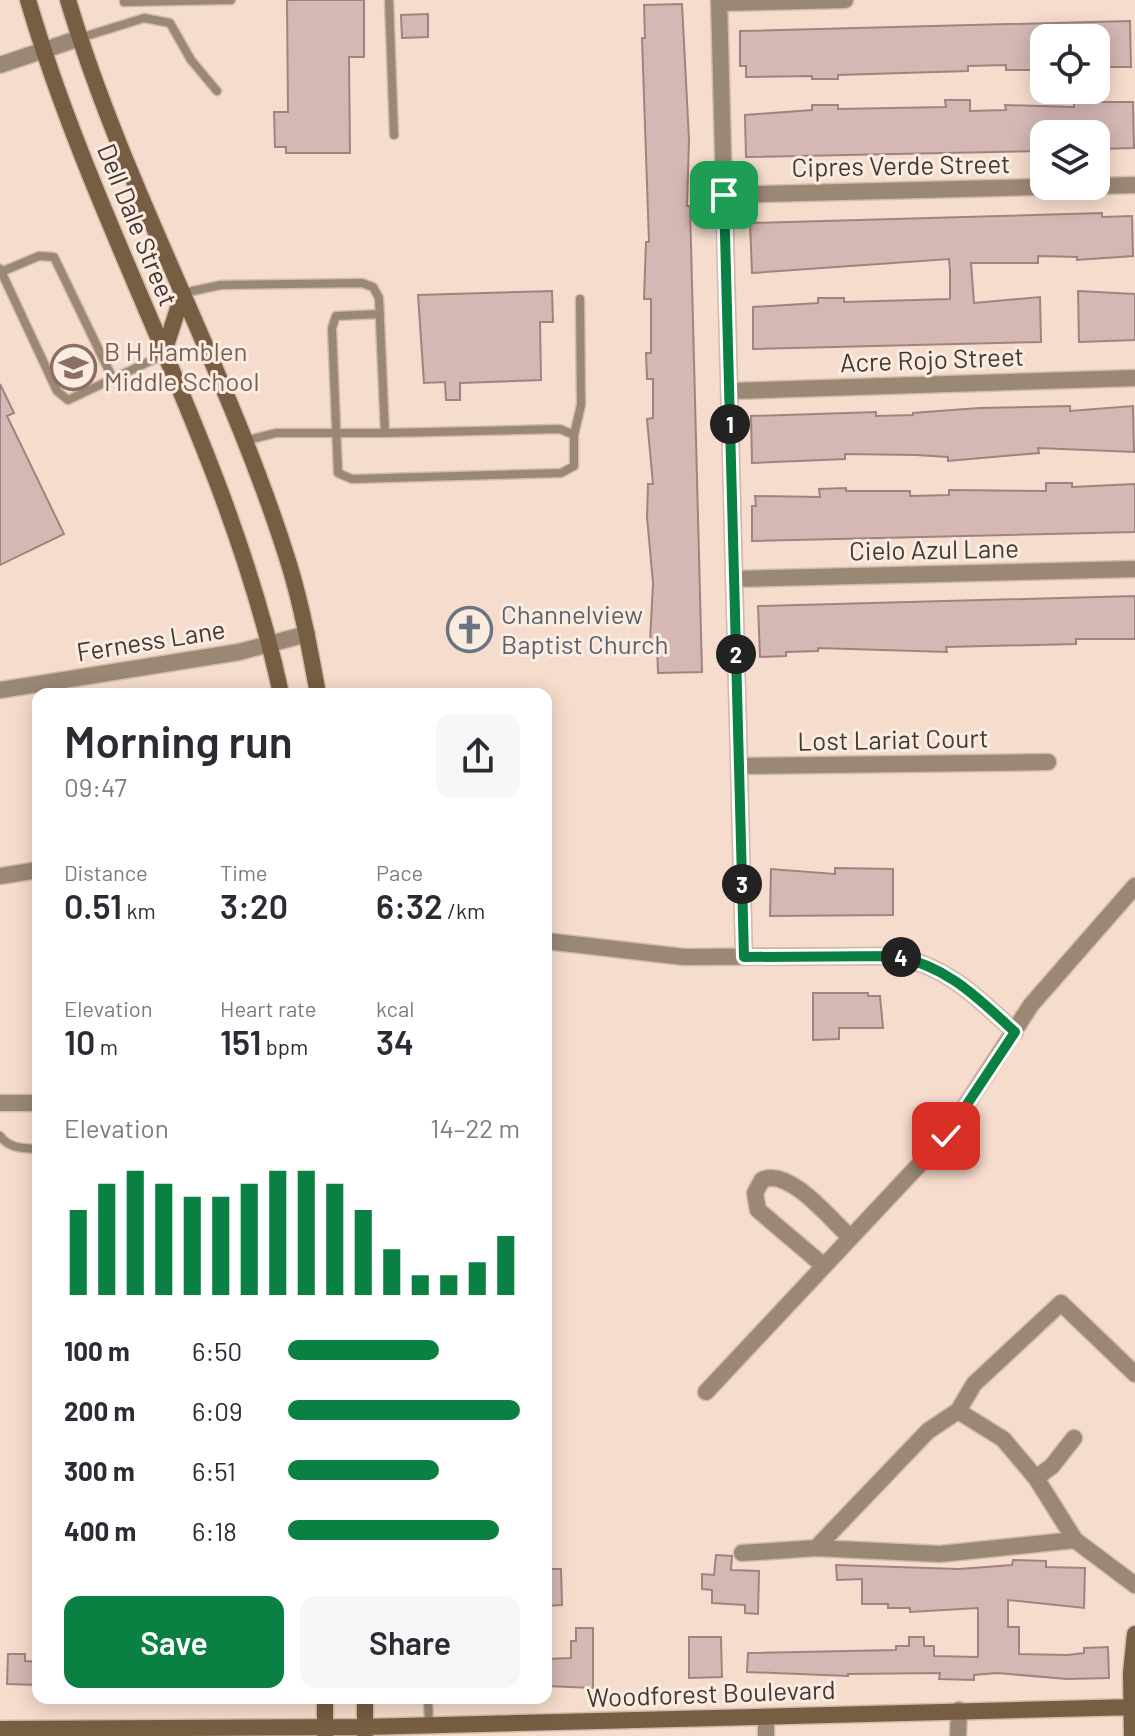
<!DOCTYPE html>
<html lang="en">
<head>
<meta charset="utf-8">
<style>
	:root { --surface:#fff; --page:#f7f7f7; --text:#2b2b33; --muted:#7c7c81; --accent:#0b8043 }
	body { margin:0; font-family:Barlow,sans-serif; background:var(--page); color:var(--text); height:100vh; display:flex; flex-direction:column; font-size:30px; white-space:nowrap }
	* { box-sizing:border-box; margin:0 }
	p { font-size:26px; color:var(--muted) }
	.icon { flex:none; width:44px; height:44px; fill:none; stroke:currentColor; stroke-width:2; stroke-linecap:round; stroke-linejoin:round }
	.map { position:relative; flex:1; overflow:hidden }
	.side { position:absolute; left:32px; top:688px; width:520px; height:1016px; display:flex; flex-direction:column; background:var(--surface); border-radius:16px; box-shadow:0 4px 20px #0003 }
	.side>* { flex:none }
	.fabs { position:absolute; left:1030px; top:24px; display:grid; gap:16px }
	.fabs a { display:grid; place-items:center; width:80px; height:80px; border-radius:16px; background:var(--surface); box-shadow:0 4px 20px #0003; font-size:40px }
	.pin { position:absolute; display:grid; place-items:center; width:68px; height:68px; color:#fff; margin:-34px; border-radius:16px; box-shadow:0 4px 12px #0006 }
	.km { position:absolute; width:40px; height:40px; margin:-20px; border-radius:50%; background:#222; color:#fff; font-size:22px; line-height:40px; text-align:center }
	.round { display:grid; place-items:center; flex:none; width:84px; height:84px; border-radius:16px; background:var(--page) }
	.summary { display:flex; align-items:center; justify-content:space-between; height:136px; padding:0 32px }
	h1 { font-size:44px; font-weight:600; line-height:60px }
	.stats { display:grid; grid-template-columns:repeat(3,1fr); gap:12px; height:136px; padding:8px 32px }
	.stats div { display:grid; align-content:center }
	.stats b { font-size:34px; font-weight:600 }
	.stats small { font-size:22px; font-weight:400 }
	.stats p { font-size:22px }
	.chart { height:224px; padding:16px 32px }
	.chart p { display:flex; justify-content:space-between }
	.chart svg { width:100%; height:144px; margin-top:8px; stroke:var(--accent); stroke-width:6 }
	.action { display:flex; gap:16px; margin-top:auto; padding:16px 32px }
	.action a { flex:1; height:92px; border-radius:16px; background:var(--accent); color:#fff; font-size:32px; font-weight:600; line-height:92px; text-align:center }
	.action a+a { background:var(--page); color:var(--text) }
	ul { padding:0 32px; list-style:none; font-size:26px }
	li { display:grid; grid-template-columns:128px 96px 1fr; align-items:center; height:60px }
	li i { height:20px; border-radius:10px; background:var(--accent) }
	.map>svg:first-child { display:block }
	.building { fill:#d5b7b4; stroke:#a08381; stroke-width:2 }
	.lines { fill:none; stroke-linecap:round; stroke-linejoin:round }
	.lane-casing { stroke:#d2bbad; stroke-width:11 }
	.street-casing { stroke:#d2bbad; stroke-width:19 }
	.secondary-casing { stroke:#d2bbad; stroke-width:19 }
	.lane { stroke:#9a8875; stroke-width:8 }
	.street { stroke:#9a8875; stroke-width:16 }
	.secondary { stroke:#775d41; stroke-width:16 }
	.route-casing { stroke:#fff; stroke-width:16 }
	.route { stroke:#0b8043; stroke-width:10 }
	.labels { text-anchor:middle; stroke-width:6; stroke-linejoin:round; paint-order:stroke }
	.street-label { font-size:26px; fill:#433932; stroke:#fbece2 }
	.education-label { font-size:26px; fill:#785e54; stroke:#fbece2; text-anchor:start }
	.worship-label { font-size:26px; fill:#5b616d; stroke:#fbece2; text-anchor:start }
</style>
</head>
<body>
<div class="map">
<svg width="1135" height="1736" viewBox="0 0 1135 1736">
	<rect width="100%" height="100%" fill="#f6dccc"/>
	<!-- building -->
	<path class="building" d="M287 0H364V57H349L350 153H286V147H275L274 112H288Z
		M682 4 689 140 687 206H690L702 672 658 673 657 642H650L653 583 647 517 648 484H653L647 419 653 418V379H647L646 353H651V299H644L646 242H649L642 38H645L644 5Z
		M428 14V37L402 38 401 15Z
		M1130 21 1131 67H1096V38H1044V66H1033V70H1006V65L968 66V71L838 75V79H812V76L746 77V66H740V31Z
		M1100 98V102H1133L1134 148 1096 149V134H1044V151L746 157 745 115 812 110V105H838V109L946 107 945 100H970V111L1006 110 1005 105 1074 107V99Z
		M1102 213V217L1132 216 1133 256 1077 260V257L1038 256V263H971L974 303 1040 297 1041 342 753 349V307L818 303V298H844V302L950 299V271L949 259 752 273 750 223Z
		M552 291 553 322H540L541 380 460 383V400H446L445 382 424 383 418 295Z
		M1078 291 1135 294V340L1079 342Z
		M0 384 14 413 7 416 64 534 0 565Z
		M1070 406V411L1133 406 1134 452 1038 448 1039 453 948 461V457L916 455 845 454V459L752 463 751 416 876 412V416L913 415V413L979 408Z
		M1046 483H1072V487L1135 484V532L752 541V506H756L755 496 820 497 819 489 846 488V491H910V496L949 495V490L1046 491Z
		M1135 596V639H1076V644L946 647 947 652 818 648V651L786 652V656L760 657 758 606Z
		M835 868 893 869V915L770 916 771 869 835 874Z
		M813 993H868V996H880L883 1028H839V1039L813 1040Z
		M716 1555 732 1556 731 1570 759 1571 758 1614 745 1613V1605L712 1603V1590L702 1589V1574L714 1575Z
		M1013 1560 1046 1561V1567L1085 1568 1084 1608 1008 1600V1627H1019V1654L1067 1655 1084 1653V1648L1108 1647 1109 1678 1067 1679 997 1673 974 1675V1680L939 1679 940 1673 848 1674V1676L747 1672 748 1653 896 1650V1646H909V1637H924V1646H934V1656L978 1657V1608L910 1612V1608H888V1604H862V1579L837 1580 836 1565 959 1569 1012 1565Z
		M546 1569H561L562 1605 546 1606Z
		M576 1628H593V1688L546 1686V1659L571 1658V1641H576Z
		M689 1637H721L722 1677 689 1678Z
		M8 1654H25V1661L38 1662V1685L7 1684Z"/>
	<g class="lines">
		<defs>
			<path id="lane" d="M389 0 394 135
				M124 2 231 0
				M80 38 144 18 170 23 191 60 217 91
				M0 269 57 391 68 400 163 355
				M1 272 39 256 54 257 113 379
				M183 293 221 285 362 283 373 287 379 298 385 433 560 429 574 435V466L561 473 352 479 338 473 332 328 336 316 380 314
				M574 435 581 405 580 299
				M244 441 276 433H385
				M0 1136C10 1149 23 1148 38 1149
				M428 1698 429 1724"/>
			<path id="street" d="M719 0 744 957
				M719 3 845 0
				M0 65 80 38
				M1096 186 1135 185
				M724 195 1078 186
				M730 391 1135 378
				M734 579 1135 569
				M0 690 239 652 307 634
				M739 766 1048 762
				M0 876 38 870
				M546 941 684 957 895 956C947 966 977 997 1015 1032
				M0 1103H38
				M824 1266 758 1210 755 1193 762 1180C789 1167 830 1219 850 1237
				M706 1392 946 1136 1031 1005 1135 886
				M958 1411 1003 1439 1036 1478 1075 1540 1135 1585
				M1036 1478 1052 1466 1074 1438
				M816 1548 940 1554 1075 1540
				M742 1553 816 1548 928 1431 958 1411 974 1384 1061 1303 1135 1374
				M766 1717V1736
				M958 1736 959 1710"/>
			<path id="secondary" d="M28 0C97 236 230 452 281 694
				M68 0C126 194 229 371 289 564 302 607 310 650 318 694
				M163 355 183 293
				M325 1698V1736
				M365 1698V1734
				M0 1729 365 1727 1135 1707
				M1132 1736 1131 1673 1135 1634"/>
		</defs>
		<!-- lane casing -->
		<use href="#lane" class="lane-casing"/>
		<!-- street casing -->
		<use href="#street" class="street-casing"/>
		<!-- secondary casing -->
		<use href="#secondary" class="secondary-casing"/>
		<!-- lane -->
		<use href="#lane" class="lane"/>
		<!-- street -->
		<use href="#street" class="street"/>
		<!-- secondary -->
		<use href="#secondary" class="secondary"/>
	</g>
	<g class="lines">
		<defs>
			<path id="route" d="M724 195 744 957 895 956C947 966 977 997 1015 1032L946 1136"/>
		</defs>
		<!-- route casing -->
		<use href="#route" class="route-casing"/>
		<!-- route -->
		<use href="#route" class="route"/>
	</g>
	<!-- icons -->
	<defs>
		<symbol id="school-ring" viewBox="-11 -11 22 22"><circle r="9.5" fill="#fbece2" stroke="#8d6e63" stroke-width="1.5"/><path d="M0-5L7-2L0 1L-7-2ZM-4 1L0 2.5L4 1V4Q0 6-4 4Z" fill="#8d6e63"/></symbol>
		<symbol id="church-ring" viewBox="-11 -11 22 22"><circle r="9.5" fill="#fbece2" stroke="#6b7280" stroke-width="1.5"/><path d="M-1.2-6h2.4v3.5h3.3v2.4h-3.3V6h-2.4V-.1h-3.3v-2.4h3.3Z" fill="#6b7280"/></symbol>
	</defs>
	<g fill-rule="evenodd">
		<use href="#school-ring" x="48" y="342" width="51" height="51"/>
		<use href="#church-ring" x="444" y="604" width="51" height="51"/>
	</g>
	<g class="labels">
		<!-- street labels -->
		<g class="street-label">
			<text transform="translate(901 166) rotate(-1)" y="9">Cipres Verde Street</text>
			<text transform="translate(137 225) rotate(68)" y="9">Dell Dale Street</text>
			<text transform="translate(932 360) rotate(-2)" y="9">Acre Rojo Street</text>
			<text transform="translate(934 550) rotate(-1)" y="9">Cielo Azul Lane</text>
			<text transform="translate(151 641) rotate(-9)" y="9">Ferness Lane</text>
			<text transform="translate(893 740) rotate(-1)" y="9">Lost Lariat Court</text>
			<text transform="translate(711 1694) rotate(-2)" y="9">Woodforest Boulevard</text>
		</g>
		<!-- education labels -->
		<g class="education-label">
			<text x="104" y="361">B H Hamblen<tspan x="104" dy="30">Middle School</tspan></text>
		</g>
		<!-- worship labels -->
		<g class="worship-label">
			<text x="501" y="624">Channelview<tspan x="501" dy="30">Baptist Church</tspan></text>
		</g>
	</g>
</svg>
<div class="fabs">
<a><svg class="icon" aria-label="locate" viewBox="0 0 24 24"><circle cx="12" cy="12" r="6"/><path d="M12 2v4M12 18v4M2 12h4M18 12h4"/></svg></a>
<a><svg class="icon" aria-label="layers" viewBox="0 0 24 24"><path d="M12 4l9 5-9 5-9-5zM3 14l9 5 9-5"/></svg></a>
</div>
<div class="pin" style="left:724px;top:195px;background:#1e9e55"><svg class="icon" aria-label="arrive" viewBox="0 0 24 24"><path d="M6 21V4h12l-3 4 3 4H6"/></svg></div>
<div class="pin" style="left:946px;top:1136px;background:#d93025"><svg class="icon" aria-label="check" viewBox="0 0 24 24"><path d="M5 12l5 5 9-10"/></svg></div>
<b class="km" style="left:730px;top:424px">1</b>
<b class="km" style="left:736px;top:654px">2</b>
<b class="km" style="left:742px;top:884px">3</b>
<b class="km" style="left:901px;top:957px">4</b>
<section class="side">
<div class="summary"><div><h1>Morning run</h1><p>09:47</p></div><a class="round"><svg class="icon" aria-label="share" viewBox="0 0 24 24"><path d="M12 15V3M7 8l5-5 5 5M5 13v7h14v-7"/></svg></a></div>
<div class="stats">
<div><p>Distance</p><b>0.51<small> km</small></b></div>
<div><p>Time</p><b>3:20</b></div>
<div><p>Pace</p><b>6:32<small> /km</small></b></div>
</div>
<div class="stats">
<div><p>Elevation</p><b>10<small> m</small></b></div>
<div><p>Heart rate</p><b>151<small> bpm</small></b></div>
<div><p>kcal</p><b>34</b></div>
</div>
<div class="chart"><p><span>Elevation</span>14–22 m</p>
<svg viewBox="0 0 160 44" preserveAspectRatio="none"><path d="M5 44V18M15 44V10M25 44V6M35 44V10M45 44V14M55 44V14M65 44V10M75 44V6M85 44V6M95 44V10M105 44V18M115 44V30M125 44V38M135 44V38M145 44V34M155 44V26"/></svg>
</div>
<ul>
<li><b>100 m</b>6:50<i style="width:65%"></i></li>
<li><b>200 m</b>6:09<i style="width:100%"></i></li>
<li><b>300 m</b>6:51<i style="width:65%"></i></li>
<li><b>400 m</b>6:18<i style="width:91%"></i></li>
</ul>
<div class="action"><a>Save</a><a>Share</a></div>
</section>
</div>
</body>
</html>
